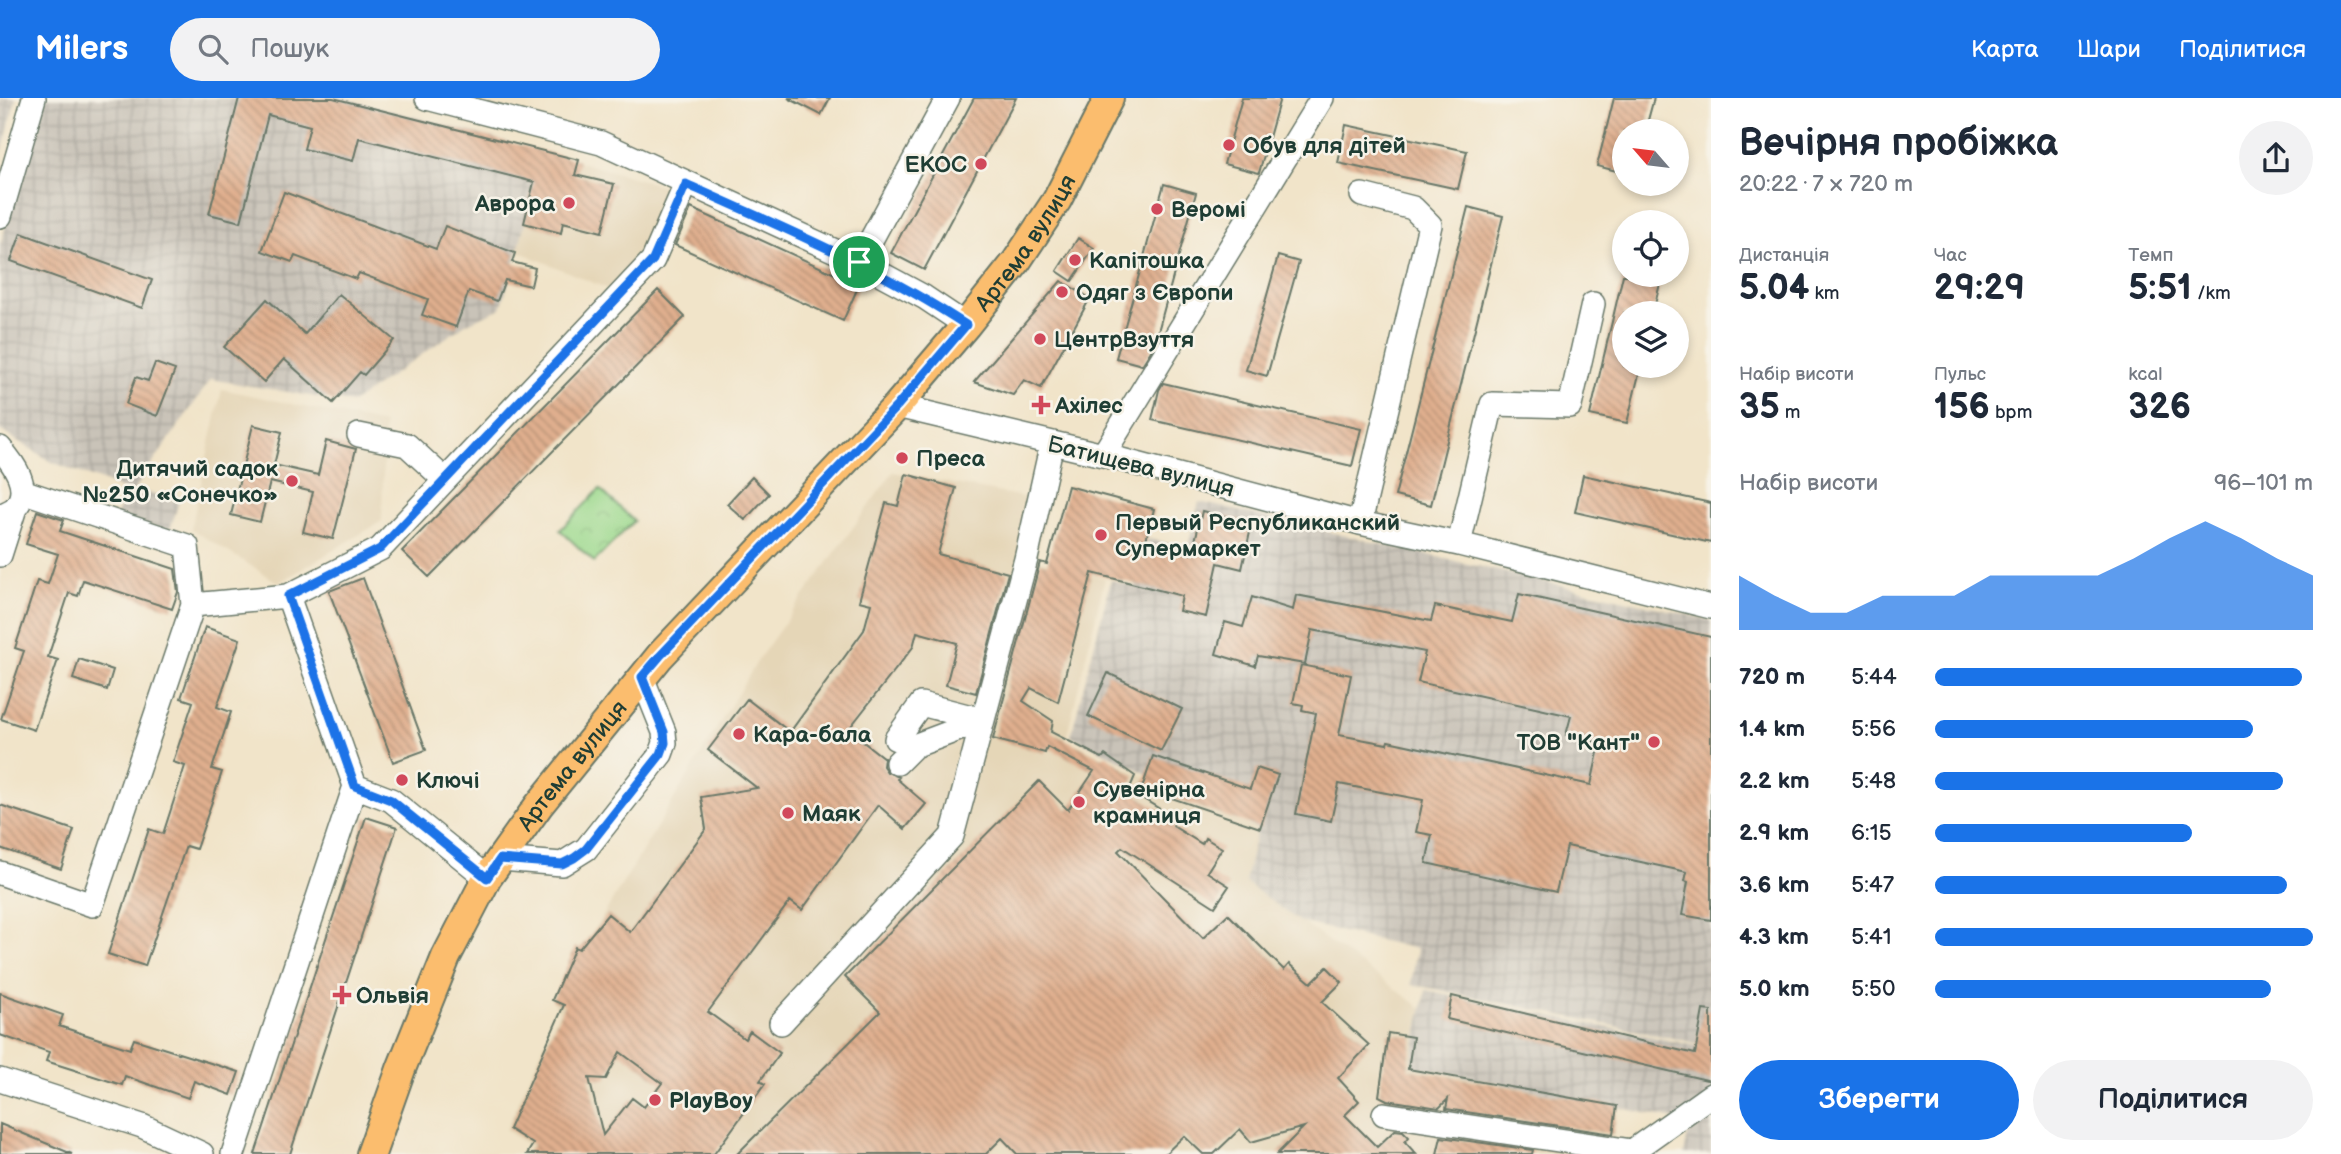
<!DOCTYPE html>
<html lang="uk">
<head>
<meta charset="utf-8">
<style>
	:root { --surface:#fff; --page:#f2f2f3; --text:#1f2937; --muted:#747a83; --accent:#1a73e8 }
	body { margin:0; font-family:"Balsamiq Sans",sans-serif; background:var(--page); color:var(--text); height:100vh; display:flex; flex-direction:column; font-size:26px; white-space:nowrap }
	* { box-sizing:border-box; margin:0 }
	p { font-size:23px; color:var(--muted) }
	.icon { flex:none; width:38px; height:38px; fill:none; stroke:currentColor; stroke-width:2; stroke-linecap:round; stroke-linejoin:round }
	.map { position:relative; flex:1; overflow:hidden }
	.panel { display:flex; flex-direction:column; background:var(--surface); width:630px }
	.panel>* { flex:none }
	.needle { width:46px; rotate:298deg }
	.controls { position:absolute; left:1612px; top:21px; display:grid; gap:14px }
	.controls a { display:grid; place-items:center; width:77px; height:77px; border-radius:50%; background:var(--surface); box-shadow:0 4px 10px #0003; font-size:35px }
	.pin { position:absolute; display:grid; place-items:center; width:60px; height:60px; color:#fff; margin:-30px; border:4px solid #fff; border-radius:50%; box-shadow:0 2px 7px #0007 }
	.round { display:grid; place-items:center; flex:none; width:74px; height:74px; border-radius:37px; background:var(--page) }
	.headline { display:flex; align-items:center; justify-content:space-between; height:119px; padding:0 28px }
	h1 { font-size:38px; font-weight:800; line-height:52px }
	.figures { display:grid; grid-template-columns:repeat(3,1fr); gap:10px; height:119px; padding:7px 28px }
	.figures div { display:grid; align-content:center }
	.figures b { font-size:35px; font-weight:800 }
	.figures small { font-size:19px; font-weight:400 }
	.figures p { font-size:19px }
	.chart { height:196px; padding:14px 28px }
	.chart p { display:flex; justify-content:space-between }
	.chart svg { width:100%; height:126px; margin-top:7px; fill:var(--accent); opacity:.7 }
	.cta { display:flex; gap:14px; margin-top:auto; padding:14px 28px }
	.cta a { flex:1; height:80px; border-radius:42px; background:var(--accent); color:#fff; font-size:28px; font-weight:800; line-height:80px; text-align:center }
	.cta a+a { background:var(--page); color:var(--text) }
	ul { padding:0 28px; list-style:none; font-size:23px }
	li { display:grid; grid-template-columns:112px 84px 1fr; align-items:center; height:52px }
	li i { height:18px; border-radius:9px; background:var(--accent) }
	header { display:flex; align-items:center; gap:42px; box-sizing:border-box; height:98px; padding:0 35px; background:var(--accent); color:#fff }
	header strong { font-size:33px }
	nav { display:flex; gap:38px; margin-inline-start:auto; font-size:24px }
	.search { width:490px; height:63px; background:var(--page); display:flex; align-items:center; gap:18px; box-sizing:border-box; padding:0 24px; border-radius:38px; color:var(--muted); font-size:26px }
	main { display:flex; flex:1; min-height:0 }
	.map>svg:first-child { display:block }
	.built { fill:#e5d6b7 }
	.industrial { fill:url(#industrial-grid) }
	.park { fill:url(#park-crowns); stroke:#5e8b61; stroke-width:2 }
	.building { fill:url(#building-back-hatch); fill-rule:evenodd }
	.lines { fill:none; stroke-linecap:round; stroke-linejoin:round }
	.minor-casing { stroke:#687768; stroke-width:26 }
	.major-casing { stroke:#687768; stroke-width:32 }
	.minor { stroke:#fff; stroke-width:23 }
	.major { stroke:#fbbd6e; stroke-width:28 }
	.route-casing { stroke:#fff; stroke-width:14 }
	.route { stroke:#1a73e8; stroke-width:9 }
	.poi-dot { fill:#d1495b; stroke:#f7f3e8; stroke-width:2.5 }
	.labels { text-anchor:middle; stroke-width:5; stroke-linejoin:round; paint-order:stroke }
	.poi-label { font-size:23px; font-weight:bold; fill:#1f3d34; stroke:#f7f3e8; text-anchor:start }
	.street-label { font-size:23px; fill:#1f3d34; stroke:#f7f3e8 }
</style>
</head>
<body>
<header>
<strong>Milers</strong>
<div class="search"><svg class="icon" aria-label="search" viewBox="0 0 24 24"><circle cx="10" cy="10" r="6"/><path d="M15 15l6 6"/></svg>Пошук</div>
<nav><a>Карта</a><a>Шари</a><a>Поділитися</a></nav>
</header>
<main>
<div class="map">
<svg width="1711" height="1056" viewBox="0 0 1711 1056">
	<defs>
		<pattern id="industrial-grid" width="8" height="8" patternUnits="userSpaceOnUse" patternTransform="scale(1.75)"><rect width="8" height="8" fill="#c9c3b8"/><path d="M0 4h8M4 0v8" fill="none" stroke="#aca89f"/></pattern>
		<pattern id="park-crowns" width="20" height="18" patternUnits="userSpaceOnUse" patternTransform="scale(1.75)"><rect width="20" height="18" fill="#9dd98e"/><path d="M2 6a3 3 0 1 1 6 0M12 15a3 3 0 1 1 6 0" fill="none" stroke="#87bb7b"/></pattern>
		<pattern id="building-back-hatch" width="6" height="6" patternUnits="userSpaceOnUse" patternTransform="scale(1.75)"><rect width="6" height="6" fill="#e0af8e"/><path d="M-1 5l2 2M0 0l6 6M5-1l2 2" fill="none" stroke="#b59075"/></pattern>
	</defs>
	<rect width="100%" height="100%" fill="#f7f3e8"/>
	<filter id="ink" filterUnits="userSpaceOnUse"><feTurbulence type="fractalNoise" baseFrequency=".0143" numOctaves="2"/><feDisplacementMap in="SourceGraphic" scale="14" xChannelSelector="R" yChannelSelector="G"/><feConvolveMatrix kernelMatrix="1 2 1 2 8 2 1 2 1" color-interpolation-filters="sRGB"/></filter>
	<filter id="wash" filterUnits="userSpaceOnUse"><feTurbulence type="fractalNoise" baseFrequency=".00686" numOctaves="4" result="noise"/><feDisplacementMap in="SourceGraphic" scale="28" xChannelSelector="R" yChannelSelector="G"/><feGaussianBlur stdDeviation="1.57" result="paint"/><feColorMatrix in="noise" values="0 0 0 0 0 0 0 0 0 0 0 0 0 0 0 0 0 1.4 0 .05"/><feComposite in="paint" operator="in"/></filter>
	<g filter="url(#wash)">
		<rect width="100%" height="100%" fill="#f1e4c9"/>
		<!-- built -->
		<path class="built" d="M542 53 670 90 662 120 615 194 518 153Z
			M222 291 384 326 382 423 279 485 191 431Z
			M893 374 1049 404 1035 461 1105 480 1066 641 1257 732 1245 784 1422 910 1411 968 1618 1008 1612 1043 1607 1056H524L529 1048 506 1032 559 913 552 902 760 559Z"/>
		<!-- industrial -->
		<path class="industrial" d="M0 0H16L2 55 0 54Z
			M45 0H343L542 53 518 153 501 210 467 225 352 305 211 281 132 395 143 399 145 394 179 404 169 434 117 417 125 393 131 394 52 364 0 332V147Z
			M1199 404 1711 522V948L1411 886 1417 851 1300 824 1245 784 1257 731 1071 638 1111 482 1135 489 1148 441 1188 449Z
			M1426 892 1711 951V1056H1684L1691 1024 1411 968Z"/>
		<!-- park -->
		<path class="park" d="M600 391 634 423 594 464 560 432Z"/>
		<g id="blocks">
			<!-- building -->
			<path class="building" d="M239 0H333L579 62 575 77 614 86 602 134 563 124 561 135 524 125 534 84 359 40 353 63 304 51 310 28 268 17 241 124 209 116Z
				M788 0H830L821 17Z
				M974 0H1016L924 172 891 155Z
				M1242 0H1280L1259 75 1224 66Z
				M1614 0H1654L1645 33H1624V75L1597 68Z
				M1346 27 1467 53 1458 91 1338 65Z
				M1164 86 1196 95 1154 248 1142 267 1116 260Z
				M284 94 436 151 445 128 515 155 512 164 535 170 531 188 505 182 497 203 469 193 456 229 422 217 428 201 359 175 356 181 295 158 292 164 262 153Z
				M1468 109 1503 118 1431 407 1395 398Z
				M691 110 859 187 843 223 675 147Z
				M21 135 152 182 142 210 11 163Z
				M1078 140 1094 150 1072 183 1057 173Z
				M1278 158 1299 164 1267 278 1246 272Z
				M1623 177H1662L1653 215H1624V268H1641L1627 325 1590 317Z
				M1061 183 1090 200 1041 290 1024 282 1013 297 974 284Z
				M658 192 685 219 429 479 402 453Z
				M339 196 394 242 364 277 360 274 333 305 284 261 264 284 224 249 267 201 305 236Z
				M155 265 175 272 157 318 126 306 136 279 148 283Z
				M1163 285 1361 331 1352 368 1152 322 1159 292Z
				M253 327 282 334 274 367 318 377 326 343 356 351 333 441 303 434 313 394 270 384 260 424 231 417Z
				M906 376 956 390 938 456 1008 475 976 595 946 587 957 545 917 534 913 549 848 632 884 660 883 668 887 674 899 679 897 681 926 706 905 731 878 707 802 812 790 803 708 914 745 941 750 933 780 955 760 983 765 986 714 1056H527L533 1046 509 1031 564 907 552 902 575 849 579 851 608 816 630 834 706 731 701 699 757 690 708 652 747 601 790 634 864 532 871 506 859 503 886 405 898 408ZM620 954 662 985 644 1009 632 1000 603 1037 589 980 606 981Z
				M1583 377 1711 405V445L1575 414Z
				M752 379 769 396 745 422 727 406Z
				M1068 388 1154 411 1145 446 1192 456 1202 413 1252 425 1242 471 1218 465 1206 519 1179 513 1182 498 1092 475 1058 604 1031 590 1023 603 1053 623 1051 634 1102 660 1105 657 1135 678 1129 692 1176 721 1173 728 1202 746 1205 740 1222 750 1207 774 1229 788 1215 809 1122 749 1118 753 1203 840 1228 816 1284 872 1289 866 1311 885 1327 869 1342 884 1322 904 1369 947 1338 980 1359 1003 1345 1017 1377 1049 1395 1032 1403 1033 1409 1039 1405 1044 1416 1056H1277L1304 1029 1251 1044 1240 1031 1214 1056H1203L1184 1038 1165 1056H1017L1002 1040 986 1056H737L880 914 845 879 1039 683 1068 712 1094 673 1047 649 1045 655 993 641 1040 464 1047 466Z
				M37 413 64 422 60 433 175 471 178 494 172 511 83 482 78 498 69 495 48 559 58 562 34 632 1 621 24 553 15 550 37 483 48 486 58 456 26 446Z
				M363 480 426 652 393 664 329 493Z
				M1519 496 1711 539V822L1682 817 1688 784 1685 783 1687 774 1567 748 1556 794 1426 765 1432 737 1416 734 1423 702 1339 686 1331 723 1296 716 1316 615 1302 612 1303 607 1293 605 1301 567 1351 577 1339 637 1387 646 1388 643 1591 687 1600 645 1566 637 1571 618 1418 584 1425 554 1312 532 1305 566 1258 558 1255 568 1216 556 1225 524 1243 529 1252 499 1293 512 1296 497 1431 523 1435 508 1512 524Z
				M205 529 240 541 217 609 231 614 212 671 222 674 196 751 186 748 145 868 108 856 149 731 163 736 185 668 173 664 193 604 181 600Z
				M79 561 113 572 107 592 73 581Z
				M1108 575 1182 611 1161 653 1088 618Z
				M1153 658 1250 691 1257 670 1278 677 1260 730 1142 690Z
				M0 707 74 732 61 771 0 750Z
				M366 719 397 729 342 897 290 1056H255Z
				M0 895 63 917 59 928 130 951 134 941 239 974 231 997 194 983 188 1000 125 978 122 987 46 963 49 954 0 937Z
				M1452 898 1695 956 1703 912 1711 913V983L1447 921Z
				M1388 935 1413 939 1408 971 1617 1008 1613 1036 1446 1011 1448 1001 1439 1010 1387 1002 1379 998Z
				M0 1026 72 1056H0Z
				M1441 1039 1533 1052 1532 1056H1437Z"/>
		</g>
	</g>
	<g filter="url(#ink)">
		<use href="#blocks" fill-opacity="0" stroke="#687768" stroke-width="2"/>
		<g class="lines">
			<defs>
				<path id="minor" d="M427 0 601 45 859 164 924 199 966 227
					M0 118 34 0
					M859 164 948 0
					M897 308 1103 357 1360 425 1459 446 1711 509
					M359 337 407 347 445 382
					M0 350C13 365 33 390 15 410 12 413 4 416 0 418
					M1103 357 1322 0
					M1360 425 1430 127 1413 110 1362 97
					M1459 446 1492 306 1570 308 1593 206
					M0 457 15 410
					M288 498 355 688
					M193 507 288 498 380 451 653 162 686 86
					M896 641 921 606 983 622
					M897 665 914 648 983 622
					M500 761 562 766 586 751 661 656 665 645 664 634 642 579
					M0 775 92 807 193 507 187 448 22 393
					M781 925 952 738 1026 461 1052 345
					M0 982 142 1028 202 1056
					M1384 1016 1632 1053
					M233 1056 355 688 391 702 487 780
					M1628 1056 1711 997"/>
				<g id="major">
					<path id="s1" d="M371 1056 401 971 446 859 487 780 539 707 660 558 897 308 966 227 1016 164 1057 102 1109 0"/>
				</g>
			</defs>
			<!-- minor casing -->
			<use href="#minor" class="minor-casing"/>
			<!-- major casing -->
			<use href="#major" class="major-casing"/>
			<!-- minor -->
			<use href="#minor" class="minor"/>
			<!-- major -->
			<use href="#major" class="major"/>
		</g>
	</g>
	<g class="lines" filter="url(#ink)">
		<defs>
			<path id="route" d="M686 86C781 129 878 169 966 227L897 308 660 558 642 579 664 634 665 645 661 656 586 751 574 760 562 766 500 761 487 780 391 702 355 688 288 498 380 451 653 162Z"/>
		</defs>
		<!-- route casing -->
		<use href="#route" class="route-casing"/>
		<!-- route -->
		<use href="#route" class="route"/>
	</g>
	<!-- markers -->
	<g class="poi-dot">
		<circle cx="1229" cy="47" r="7"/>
		<circle cx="981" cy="66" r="7"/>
		<circle cx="569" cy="105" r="7"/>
		<circle cx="1157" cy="111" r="7"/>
		<circle cx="1075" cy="162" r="7"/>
		<circle cx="1062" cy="194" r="7"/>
		<circle cx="1040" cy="241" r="7"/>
		<path d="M1037.5 296.5h7v7h7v7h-7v7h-7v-7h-7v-7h7z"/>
		<circle cx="902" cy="360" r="7"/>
		<circle cx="292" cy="383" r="7"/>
		<circle cx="1101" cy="437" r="7"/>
		<circle cx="739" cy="636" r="7"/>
		<circle cx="1654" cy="644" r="7"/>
		<circle cx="402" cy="682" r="7"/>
		<circle cx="1079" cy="704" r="7"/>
		<circle cx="788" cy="715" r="7"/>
		<path d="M338.5 886.5h7v7h7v7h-7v7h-7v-7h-7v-7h7z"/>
		<circle cx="655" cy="1002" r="7"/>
	</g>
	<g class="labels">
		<!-- poi labels -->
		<g class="poi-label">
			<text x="1243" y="55">Обув для дітей</text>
			<text x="967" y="74" text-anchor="end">ЕКОС</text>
			<text x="555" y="113" text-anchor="end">Аврора</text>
			<text x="1171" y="119">Веромі</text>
			<text x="1089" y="170">Капітошка</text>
			<text x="1076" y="202">Одяг з Європи</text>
			<text x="1054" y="249">ЦентрВзуття</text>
			<text x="1055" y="315">Ахілес</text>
			<text x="916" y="368">Преса</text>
			<text x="278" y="378" text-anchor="end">Дитячий садок<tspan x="278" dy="26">№250 «Сонечко»</tspan></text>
			<text x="1115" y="432">Первый Республиканский<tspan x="1115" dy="26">Супермаркет</tspan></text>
			<text x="753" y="644">Кара-бала</text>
			<text x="1640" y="652" text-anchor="end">ТОВ "Кант"</text>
			<text x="416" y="690">Ключі</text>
			<text x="1093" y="699">Сувенірна<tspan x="1093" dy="26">крамниця</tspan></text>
			<text x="802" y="723">Маяк</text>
			<text x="356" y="905">Ольвія</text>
			<text x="669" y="1010">PlayBoy</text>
		</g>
		<!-- street labels -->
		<g class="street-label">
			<text dy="8" stroke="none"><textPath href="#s1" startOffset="1134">Артема вулиця</textPath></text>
			<text transform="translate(1141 368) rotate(14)" y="8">Батищева вулиця</text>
			<text dy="8" stroke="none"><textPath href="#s1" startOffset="441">Артема вулиця</textPath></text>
		</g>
	</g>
</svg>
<div class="controls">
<a><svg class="needle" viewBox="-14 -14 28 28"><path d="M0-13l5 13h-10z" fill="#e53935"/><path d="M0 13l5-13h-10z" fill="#747a83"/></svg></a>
<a><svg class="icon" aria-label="locate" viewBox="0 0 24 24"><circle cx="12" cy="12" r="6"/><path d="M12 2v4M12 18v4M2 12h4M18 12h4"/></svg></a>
<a><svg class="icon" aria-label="layers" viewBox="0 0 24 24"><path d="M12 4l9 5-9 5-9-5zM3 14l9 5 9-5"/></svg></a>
</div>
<div class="pin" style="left:859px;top:164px;background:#1e9e55"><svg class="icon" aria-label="arrive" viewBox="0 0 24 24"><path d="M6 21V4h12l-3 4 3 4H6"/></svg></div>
</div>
<section class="panel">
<div class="headline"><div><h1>Вечірня пробіжка</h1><p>20:22 · 7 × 720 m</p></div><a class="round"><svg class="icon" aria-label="share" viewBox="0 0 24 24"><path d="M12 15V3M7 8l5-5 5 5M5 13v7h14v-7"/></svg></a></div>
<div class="figures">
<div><p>Дистанція</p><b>5.04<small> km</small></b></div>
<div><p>Час</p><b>29:29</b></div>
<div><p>Темп</p><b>5:51<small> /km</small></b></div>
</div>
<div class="figures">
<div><p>Набір висоти</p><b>35<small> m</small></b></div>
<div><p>Пульс</p><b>156<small> bpm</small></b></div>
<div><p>kcal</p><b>326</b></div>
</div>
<div class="chart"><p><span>Набір висоти</span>96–101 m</p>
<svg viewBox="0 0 160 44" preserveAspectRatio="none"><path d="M0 44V25L10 32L20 38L30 38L40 32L50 32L60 32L70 25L80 25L90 25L100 25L110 19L120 12L130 6L140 12L150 19L160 25V44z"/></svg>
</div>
<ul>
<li><b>720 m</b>5:44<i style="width:97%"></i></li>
<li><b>1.4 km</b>5:56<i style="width:84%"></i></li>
<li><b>2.2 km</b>5:48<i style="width:92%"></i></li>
<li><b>2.9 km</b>6:15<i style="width:68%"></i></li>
<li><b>3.6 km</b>5:47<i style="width:93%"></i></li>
<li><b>4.3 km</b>5:41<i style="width:100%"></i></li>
<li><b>5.0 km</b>5:50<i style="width:89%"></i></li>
</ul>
<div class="cta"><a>Зберегти</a><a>Поділитися</a></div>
</section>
</main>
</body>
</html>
